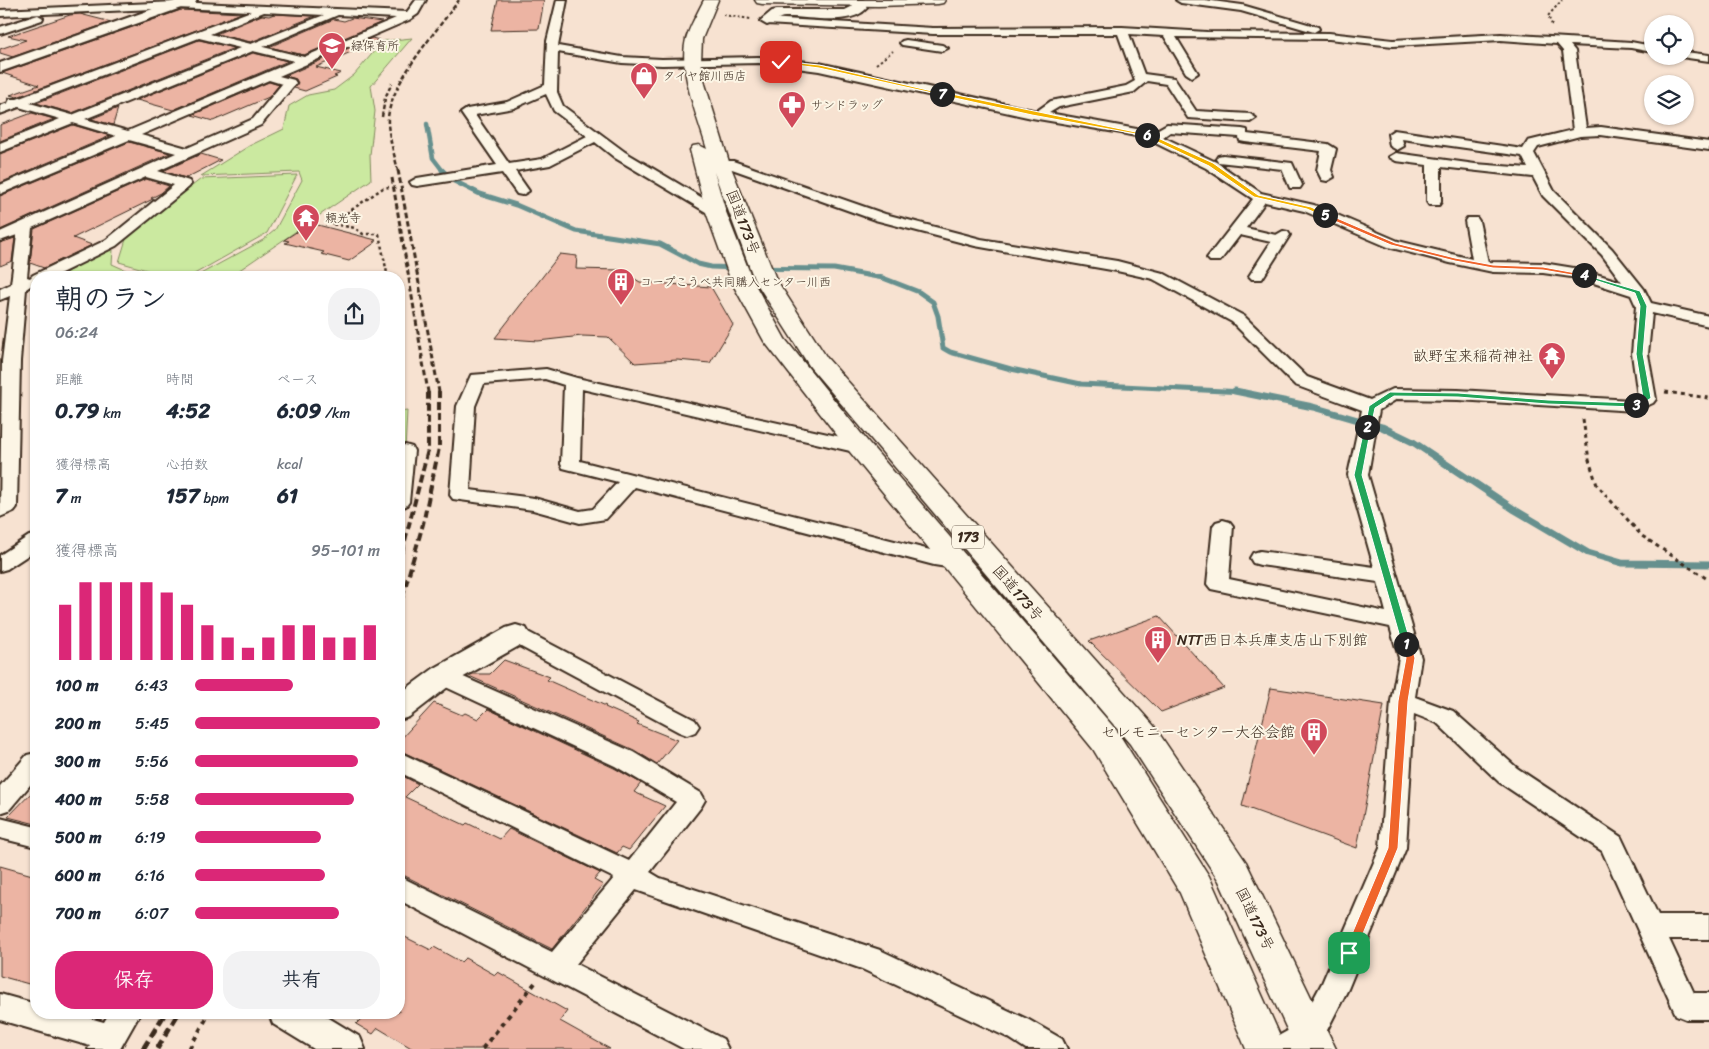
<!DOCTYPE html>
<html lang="ja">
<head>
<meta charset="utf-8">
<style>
	:root { --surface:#fff; --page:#f2f2f3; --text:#1f2937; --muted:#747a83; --accent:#db2777 }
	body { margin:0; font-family:Sriracha,"Klee One",sans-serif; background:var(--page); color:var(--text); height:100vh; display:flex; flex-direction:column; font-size:19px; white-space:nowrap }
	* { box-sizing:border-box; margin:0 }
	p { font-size:16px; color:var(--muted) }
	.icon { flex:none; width:28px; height:28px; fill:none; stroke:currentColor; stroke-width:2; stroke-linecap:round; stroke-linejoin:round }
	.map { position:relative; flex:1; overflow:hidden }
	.panel { position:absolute; left:30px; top:271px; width:375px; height:748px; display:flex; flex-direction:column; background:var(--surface); border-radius:20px; box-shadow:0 1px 4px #0004 }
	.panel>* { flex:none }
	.buttons { position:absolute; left:1644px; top:15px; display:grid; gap:10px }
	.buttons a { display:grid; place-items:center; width:50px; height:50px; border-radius:50%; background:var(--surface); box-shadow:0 1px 4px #0004; font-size:25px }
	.pin { position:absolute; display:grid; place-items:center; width:42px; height:42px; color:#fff; margin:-21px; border-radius:10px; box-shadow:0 2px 8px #0006 }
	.km { position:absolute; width:25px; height:25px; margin:-12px; border-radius:50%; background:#222; color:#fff; font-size:14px; line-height:25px; text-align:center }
	.round { display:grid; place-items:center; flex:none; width:52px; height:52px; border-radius:20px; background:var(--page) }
	.headline { display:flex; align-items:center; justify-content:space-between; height:85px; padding:0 25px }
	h1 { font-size:28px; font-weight:700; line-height:38px }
	.stats { display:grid; grid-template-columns:repeat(3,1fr); gap:8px; height:85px; padding:5px 25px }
	.stats div { display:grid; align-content:center }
	.stats b { font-size:21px; font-weight:700 }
	.stats small { font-size:14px; font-weight:400 }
	.stats p { font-size:14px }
	.chart { height:140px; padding:10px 25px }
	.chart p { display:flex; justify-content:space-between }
	.chart svg { width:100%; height:90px; margin-top:5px; stroke:var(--accent); stroke-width:6 }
	.primary-button { display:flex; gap:10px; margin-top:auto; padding:10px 25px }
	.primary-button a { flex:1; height:58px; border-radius:20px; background:var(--accent); color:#fff; font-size:20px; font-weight:700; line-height:58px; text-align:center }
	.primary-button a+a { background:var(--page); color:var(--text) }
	ul { padding:0 25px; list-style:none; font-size:16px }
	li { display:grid; grid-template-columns:80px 60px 1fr; align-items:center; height:38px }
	li i { height:12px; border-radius:6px; background:var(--accent) }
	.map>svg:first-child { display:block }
	.green { fill:#cbe9a0; stroke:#838a5f }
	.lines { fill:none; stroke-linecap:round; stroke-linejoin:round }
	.stream-far2 { stroke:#66908e; stroke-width:4.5 }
	.stream-far1 { stroke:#66908e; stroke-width:5 }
	.stream { stroke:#66908e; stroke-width:7 }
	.building { fill:#ecb4a3; stroke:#3b2a1e }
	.minor-tunnel { stroke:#d1bdad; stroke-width:12; stroke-dasharray:12 6; stroke-linecap:butt }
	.minor-casing { stroke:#3b2a1e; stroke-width:4 }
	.tertiary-casing { stroke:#3b2a1e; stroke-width:4 }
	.secondary-casing { stroke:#3b2a1e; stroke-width:3 }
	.trunk-casing { stroke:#3b2a1e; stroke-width:3 }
	.path-far3 { stroke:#3b2a1e; stroke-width:2; stroke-dasharray:2.5 2.5; stroke-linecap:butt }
	.path-far2 { stroke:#3b2a1e; stroke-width:2.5; stroke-dasharray:3 3; stroke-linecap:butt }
	.path-far1 { stroke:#3b2a1e; stroke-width:3; stroke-dasharray:4 4; stroke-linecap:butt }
	.path { stroke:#3b2a1e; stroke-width:4; stroke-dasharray:5 5; stroke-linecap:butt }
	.minor { fill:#fcf5e5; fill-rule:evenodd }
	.tertiary { fill:#fcf5e5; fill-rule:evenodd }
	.secondary { fill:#fcf5e5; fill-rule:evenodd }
	.trunk { fill:#fcf5e5; fill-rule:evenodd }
	.rail-far3 { stroke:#3b2a1e; stroke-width:2.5; stroke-dasharray:4.5 2.5; stroke-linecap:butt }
	.rail-far2 { stroke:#3b2a1e; stroke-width:3; stroke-dasharray:5.5 3; stroke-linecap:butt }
	.rail-far1 { stroke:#3b2a1e; stroke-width:4; stroke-dasharray:8 4; stroke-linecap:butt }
	.rail { stroke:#3b2a1e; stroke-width:5; stroke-dasharray:10 5; stroke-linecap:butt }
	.split-1 { fill:#f0652b; stroke:#fff }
	.split-2 { fill:#22a559; stroke:#fff }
	.split-3 { fill:#22a559; stroke:#fff }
	.split-4 { fill:#22a559; stroke:#fff }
	.split-5 { fill:#f0652b; stroke:#fff }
	.split-6 { fill:#f5b400; stroke:#fff }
	.split-7 { fill:#f5b400; stroke:#fff }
	.split-8 { fill:#f5b400; stroke:#fff }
	.labels { text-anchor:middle; stroke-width:4; stroke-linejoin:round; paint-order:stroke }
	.far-poi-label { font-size:12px; fill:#3b2a1e; stroke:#fcf5e5; text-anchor:start }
	.shield { fill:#fcf5e5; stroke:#75675a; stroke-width:1 }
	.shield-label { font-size:14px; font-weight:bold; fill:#3b2a1e }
	.street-label { font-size:15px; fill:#3b2a1e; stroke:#fcf5e5 }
	.poi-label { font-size:15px; fill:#3b2a1e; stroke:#fcf5e5; text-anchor:end }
</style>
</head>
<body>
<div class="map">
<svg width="1709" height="1049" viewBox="0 0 1709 1049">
	<rect width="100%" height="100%" fill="#f7e2d1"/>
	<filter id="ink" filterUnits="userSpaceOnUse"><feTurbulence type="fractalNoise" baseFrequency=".02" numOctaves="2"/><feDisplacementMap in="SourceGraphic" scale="10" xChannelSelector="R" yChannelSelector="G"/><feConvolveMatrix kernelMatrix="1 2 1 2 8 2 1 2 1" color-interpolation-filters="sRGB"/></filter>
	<g filter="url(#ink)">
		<!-- green -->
		<path class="green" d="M412 38 371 86 375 111 370 155 371 180 238 271 246 277H195L263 240 275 230 302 180 299 172 201 176 249 146 284 129 289 106 308 95 334 90 354 75 383 41Z
			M297 175 267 233 189 277H171L119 262 127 236 201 179Z
			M105 248 113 250 112 264 141 277 63 278 67 272Z
			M407 411 405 451H399V412Z"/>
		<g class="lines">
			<!-- stream-far2 -->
			<path class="stream-far2" d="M427 124 433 158 443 171"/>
			<!-- stream-far1 -->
			<path class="stream-far1" d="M442 170 454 181 480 194 516 205 576 231 660 244 698 264 711 267 737 268 834 269 883 278 919 292 933 302 938 316 943 348 950 352 1011 369 1081 384 1244 392"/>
			<!-- stream -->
			<path class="stream" d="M1235 391 1313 407 1382 427 1413 442 1515 510 1588 553 1622 563 1709 564"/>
		</g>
		<!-- building -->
		<path class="building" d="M498 0H544L539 29 491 30Z
			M181 10 242 13 17 97 10 95 39 85 2 73Z
			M80 14 111 22 13 57 0 53V49L26 40 8 36 70 15Z
			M274 14 315 16 251 42 216 34 262 15 269 16Z
			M352 18 382 22 304 55 269 47 334 19 344 21Z
			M372 38 379 40 316 67 341 73 334 76 337 77 305 91 294 88 298 83 296 79 285 76Z
			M199 40 234 48 72 113 36 103Z
			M253 53 288 61 173 110 137 100Z
			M269 82 279 85 269 97 213 121 192 115Z
			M118 108 113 125 91 119Z
			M32 113 54 119 0 141V125Z
			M73 125 110 136 0 183V154Z
			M129 142 170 153 0 230V196Z
			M201 154 221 160 186 178 163 171Z
			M146 179 169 186 161 193 151 198 153 199 73 238 92 245 44 268 30 263 34 229Z
			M310 223 376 240 373 242H376L349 261 321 254 324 252 285 243 289 241 284 240Z
			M15 238 12 261 0 266V243Z
			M560 254 577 256 576 269 620 270 640 282 711 287 733 325 710 363 677 360 635 363 608 337 582 336 538 341 495 338Z
			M1159 616 1224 688 1161 712 1089 641Z
			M504 660 550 677 547 680 606 706 605 707 639 722 637 724 677 740 657 764 634 750 469 676 473 674H490Z
			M1271 688 1384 705 1357 848 1242 806Z
			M434 703 462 715 465 713 478 719 488 709 614 768 641 783 634 792 665 806 629 850 622 847 617 853 399 750V741Z
			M399 774 418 784 405 797 465 825 467 823 500 839 509 829 600 873 594 880 603 885 552 949 399 873Z
			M36 788V824L8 817Z
			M0 866 36 876V986L0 976Z
			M399 934 431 950 434 947 461 962 465 958 495 975 498 972 567 1011 560 1021 610 1049H413L378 1028 373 1034 356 1024 362 1018 352 1012H399Z"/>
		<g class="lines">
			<!-- minor-tunnel -->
			<path class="minor-tunnel" d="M870 0 874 7"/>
			<defs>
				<path id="minor" d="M416 0H426L418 14 409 20 279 76 294 80 296 83 261 125 158 171 189 181 191 184 189 187 116 246 51 278H36V282L26 289 20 361 17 507 14 511 0 517 2 361 10 296 0 300V289L11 284 17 235 0 241V232L176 153 129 140 0 194V185L116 136 73 123 0 152V143L60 119 19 107 0 114V106L8 103 10 99H17L251 11 175 8 0 16V10L175 2 407 12ZM264 12 324 15 251 44 210 34ZM338 15 396 18 304 57 263 47ZM199 38 240 48 72 115 30 103ZM253 51 294 61 128 131 85 119ZM269 80 282 84 253 119 187 148 141 135ZM146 177 174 185 106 240 33 275 30 278 27 277 32 228Z
					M557 0H567L558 46 622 57 662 59 759 57 819 63 1037 111 1051 101 1126 86 1135 81 1118 34H933L767 24 762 21 767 18 933 28 1122 27 1207 32 1329 33 1393 40 1501 34 1631 42 1652 46V52L1631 48 1570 45 1575 51 1586 128 1601 127 1709 142V150L1601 135 1580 136 1538 147 1534 153 1554 191 1612 249 1644 289 1651 303 1709 316V326L1652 313 1648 354 1656 399 1653 403 1635 411 1458 400 1397 399 1379 410 1368 475 1421 658 1415 697 1453 711 1517 768 1621 837 1658 915H1709V939H1669L1694 993H1709V1019H1686L1676 1015 1602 851 1499 782 1437 723 1414 714 1406 848 1348 989 1320 1044 1311 1049H1268L1273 1039 1300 1024 1322 983 1380 848 1391 701 1399 658 1390 627 1211 589 1207 584 1213 526 1216 522 1223 520 1230 522 1233 526 1229 579 1386 612 1378 582 1260 565 1253 563 1250 558 1253 553 1260 551 1374 567 1348 475 1362 410 1295 385 1232 322 1153 279 1117 271 975 246 875 220 732 169H703L696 165 703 161H733L885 214 981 239 1117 261 1163 273 1244 316 1307 377 1370 400 1393 389 1458 390 1632 400 1638 397 1632 354 1636 306 1631 295 1578 278 1543 273 1493 272 1450 263 1388 247 1304 211 1265 202 1246 228 1276 235 1283 231 1288 232 1290 235 1262 279H1252L1249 276 1271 242 1240 235 1220 261H1210L1207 258 1253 199 1206 168 1145 138 1121 133 1032 118 819 71 759 63 662 65 622 63 558 52 557 92 563 106 625 152 721 209 723 212 721 215H711L615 158 595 142 550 165 515 171 529 191 522 195 517 194 502 173 417 186 412 185 410 182 417 178 497 165 461 113 467 109 507 102 545 85 547 41ZM1129 34 1164 36 1186 73 1192 77 1198 73 1176 37 1329 39 1393 46 1501 40 1557 44 1563 51 1573 130 1528 141 1523 149 1394 130 1388 134 1390 146 1397 150 1404 146 1402 139 1522 156 1528 168 1475 164 1396 153 1389 157 1396 161 1427 165V202L1429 205H1439L1441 202V167L1533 177 1543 196 1602 255 1622 282 1580 269 1543 263 1488 262 1479 221 1477 218H1467L1465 221 1472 259 1398 241 1314 205 1261 193 1216 162 1163 137 1170 132 1239 137 1240 141 1245 142 1321 151 1317 170 1322 180 1327 181 1334 177 1331 170 1336 149 1328 144 1247 134V130L1242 129 1167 124 1153 132 1049 113 1059 107 1134 92 1147 81 1166 84 1188 118 1250 122 1256 118 1250 114 1196 111 1174 78 1144 74ZM546 94 554 111 587 136 542 159 509 164 475 115 514 108Z
					M1176 0H1205L1242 5 1318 27 1319 29 1314 32 1241 11 1181 3Z
					M38 15 43 18 42 20 0 34V27Z
					M906 40 942 45 948 48 942 51 902 45 900 43 902 41Z
					M1685 52 1709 55V61L1681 57 1685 56Z
					M1223 155 1292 163 1302 185 1300 188H1290L1282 169 1218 162 1216 159 1218 156Z
					M546 369 577 378 859 441 866 443 868 447 866 451 859 453 582 389 580 461 934 551 960 556 963 561 960 566 953 568 934 565 635 487 606 519 580 523 533 510 453 499 450 495 457 406 471 375ZM545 379 564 385 561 464 563 468 618 482 593 509 580 511 534 498 470 490 475 406 484 384Z
					M405 445 412 447 414 451 409 502 406 506 399 508V447Z
					M36 535V550L7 569 0 571V555L29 536Z
					M516 627 524 630 695 720 699 726 695 732 687 735 679 732 508 640 505 635 508 630Z
					M443 668 633 752 701 793 705 800 701 807 650 872 660 878 880 950 1029 1020 1062 1039 1067 1049H1026L1009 1038 862 969 636 890 576 964 723 1039 728 1049H684L399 900V876L552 952 614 878 399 772V752L629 861 676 802 615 766 435 682 432 676 435 670Z
					M36 753V778L9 810 0 813V786L27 755Z
					M0 818 36 827V847L0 838Z
					M0 994 36 1004V1012H67L104 1022 110 1012H141L120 1049H88L90 1046 0 1020Z"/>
				<path id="tertiary" d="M178 0H197L195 3 0 72V63Z
					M853 0H863L867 8C851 27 807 16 785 17 778 17 774 23 767 25L760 21 772 11 777 10H845L853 6Z
					M516 625 526 628 530 635 526 642 453 683 409 717 399 720V694L433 669 506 628Z
					M268 1012H319L360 1037 365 1049H314L273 1024Z"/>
				<path id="secondary" d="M755 0H945L943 3 938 4 878 6 762 4 757 3Z"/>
				<path id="trunk" d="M704 0H718L702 39 701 61 705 84 730 165 776 279 827 358 1154 726 1246 862 1336 1049H1296L1219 881 1130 744 810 367 754 279 714 172 726 212 753 281 785 339 868 442 1117 731 1209 876 1286 1049H1246L1180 893 1093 749 850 452 764 341 731 281 706 212 690 150 693 146 699 145 707 149C698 118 678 71 686 39 690 26 698 12 704 0Z"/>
			</defs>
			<!-- minor casing -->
			<use href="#minor" class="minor-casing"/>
			<!-- tertiary casing -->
			<use href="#tertiary" class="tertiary-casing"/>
			<!-- secondary casing -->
			<use href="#secondary" class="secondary-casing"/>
			<!-- trunk casing -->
			<use href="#trunk" class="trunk-casing"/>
			<!-- path-far3 -->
			<path class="path-far3" d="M723 15 751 19
				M1552 25 1548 16 1562 0
				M876 64 893 51"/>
			<!-- path-far2 -->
			<path class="path-far2" d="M388 278 379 234H363L355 228 331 224 383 188 389 187"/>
			<!-- path-far1 -->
			<path class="path-far1" d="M1665 392 1709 398
				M1583 419 1589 460 1597 485 1642 536 1709 580"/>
			<!-- path -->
			<path class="path" d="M189 1049 210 1012
				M482 1049 535 983"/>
			<!-- minor -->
			<use href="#minor" class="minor"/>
			<!-- tertiary -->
			<use href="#tertiary" class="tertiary"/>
			<!-- secondary -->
			<use href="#secondary" class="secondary"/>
			<!-- trunk -->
			<use href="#trunk" class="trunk"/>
			<!-- rail-far3 -->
			<path class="rail-far3" d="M382 117 385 98 392 83
				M398 171C395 156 387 132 388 118 391 81 437 31 459 0"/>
			<!-- rail-far2 -->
			<path class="rail-far2" d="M398 170 439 392
				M392 178 428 392"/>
			<!-- rail-far1 -->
			<path class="rail-far1" d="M399 564 428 450V391
				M399 609 423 524 439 448V391"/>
			<!-- rail -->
			<path class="rail" d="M143 1049 166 1012
				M157 1049 179 1012"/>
		</g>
	</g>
	<!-- split-1 -->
	<path class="split-1" d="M1406 641 1411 644 1415 658 1408 701 1398 848 1355 953 1353 956H1345L1344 953 1388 848 1398 701 1406 658 1402 644Z"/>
	<!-- split-2 -->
	<path class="split-2" d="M1365 425 1371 427 1362 475 1411 644 1406 647 1402 644 1354 475Z"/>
	<!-- split-3 -->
	<path class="split-3" d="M1390 392 1458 393 1548 400 1636 403 1639 405 1636 407 1548 404 1458 397 1394 396 1375 408 1371 427 1365 428 1369 406Z"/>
	<!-- split-4 -->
	<path class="split-4" d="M1582 274 1640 291 1647 306 1643 354 1651 398 1638 407 1632 405 1643 398 1636 354 1640 306 1635 293 1582 276Z"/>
	<!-- split-5 -->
	<path class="split-5" d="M1325 213 1395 243 1455 258 1493 265 1543 267 1587 275 1584 277 1543 270 1493 268 1455 261 1391 245 1323 216Z"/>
	<!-- split-6 -->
	<path class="split-6" d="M1147 133 1213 163 1258 195 1311 207 1328 215 1325 217 1307 209 1254 197 1209 166 1145 136Z"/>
	<!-- split-7 -->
	<path class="split-7" d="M942 92 1150 135 1147 136 1032 115 941 95Z"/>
	<!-- split-8 -->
	<path class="split-8" d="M779 61 819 65 945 94 942 95 819 68 781 63Z"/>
	<!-- icons -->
	<defs>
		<symbol id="school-pin" viewBox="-11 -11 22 30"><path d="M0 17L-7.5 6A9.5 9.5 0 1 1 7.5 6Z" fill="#d1495b" stroke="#fcf5e5"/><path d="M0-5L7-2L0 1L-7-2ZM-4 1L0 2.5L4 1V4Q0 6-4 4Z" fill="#fff"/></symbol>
		<symbol id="shop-pin" viewBox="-11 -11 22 30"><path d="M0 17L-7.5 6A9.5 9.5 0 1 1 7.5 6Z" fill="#d1495b" stroke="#fcf5e5"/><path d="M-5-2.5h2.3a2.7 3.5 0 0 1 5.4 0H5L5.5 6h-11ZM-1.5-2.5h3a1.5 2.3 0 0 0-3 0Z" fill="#fff"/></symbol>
		<symbol id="pharmacy-pin" viewBox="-11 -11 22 30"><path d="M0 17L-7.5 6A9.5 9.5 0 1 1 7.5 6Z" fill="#d1495b" stroke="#fcf5e5"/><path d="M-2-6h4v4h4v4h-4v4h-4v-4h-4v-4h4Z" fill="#fff"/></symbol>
		<symbol id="temple-pin" viewBox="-11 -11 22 30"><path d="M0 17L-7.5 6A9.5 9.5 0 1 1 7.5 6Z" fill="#d1495b" stroke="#fcf5e5"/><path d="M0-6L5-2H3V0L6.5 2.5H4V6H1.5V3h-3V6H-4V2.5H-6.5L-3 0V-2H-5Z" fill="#fff"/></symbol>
		<symbol id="building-pin" viewBox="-11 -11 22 30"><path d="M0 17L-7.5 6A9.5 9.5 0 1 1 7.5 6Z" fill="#d1495b" stroke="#fcf5e5"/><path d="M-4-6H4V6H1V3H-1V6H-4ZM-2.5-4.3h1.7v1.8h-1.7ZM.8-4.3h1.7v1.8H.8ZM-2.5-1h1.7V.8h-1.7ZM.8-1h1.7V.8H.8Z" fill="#fff"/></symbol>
	</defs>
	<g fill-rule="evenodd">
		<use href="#school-pin" x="316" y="30" width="32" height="43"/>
		<use href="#shop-pin" x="628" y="60" width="32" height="43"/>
		<use href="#pharmacy-pin" x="776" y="89" width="32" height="43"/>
		<use href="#temple-pin" x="290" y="202" width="32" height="43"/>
		<use href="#building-pin" x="605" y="266" width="32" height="43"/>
		<use href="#temple-pin" x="1536" y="340" width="32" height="43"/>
		<use href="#building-pin" x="1142" y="624" width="32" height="43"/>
		<use href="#building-pin" x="1298" y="716" width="32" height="43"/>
	</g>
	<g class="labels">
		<!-- far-poi labels -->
		<g class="far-poi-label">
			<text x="351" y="50">緑保育所</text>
			<text x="663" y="80">タイヤ館川西店</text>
			<text x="811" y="109">サンドラッグ</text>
			<text x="325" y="222">頼光寺</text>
			<text x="640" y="286">コープこうべ共同購入センター川西</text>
		</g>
		<!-- shield labels -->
		<rect class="shield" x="952" y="525.5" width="32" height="23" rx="4"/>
		<g class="shield-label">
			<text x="968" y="542">173</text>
		</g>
		<!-- street labels -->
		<g class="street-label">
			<text transform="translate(743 222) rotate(69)" y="5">国道173号</text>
			<text transform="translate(1018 593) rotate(49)" y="5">国道173号</text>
			<text transform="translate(1255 919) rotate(64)" y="5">国道173号</text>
		</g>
		<!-- poi labels -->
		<g class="poi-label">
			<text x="1533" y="361">畝野宝来稲荷神社</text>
			<text x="1177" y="645" text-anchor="start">NTT西日本兵庫支店山下別館</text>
			<text x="1295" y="737">セレモニーセンター大谷会館</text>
		</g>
	</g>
</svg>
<div class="buttons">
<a><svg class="icon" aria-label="locate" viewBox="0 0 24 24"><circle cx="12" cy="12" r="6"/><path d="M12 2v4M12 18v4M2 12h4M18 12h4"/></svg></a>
<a><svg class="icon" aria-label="layers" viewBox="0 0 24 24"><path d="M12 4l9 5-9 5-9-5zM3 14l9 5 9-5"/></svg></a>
</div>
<div class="pin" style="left:1349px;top:953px;background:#1e9e55"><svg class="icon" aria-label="arrive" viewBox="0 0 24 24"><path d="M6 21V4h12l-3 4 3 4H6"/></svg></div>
<div class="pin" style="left:781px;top:62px;background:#d93025"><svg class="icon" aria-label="check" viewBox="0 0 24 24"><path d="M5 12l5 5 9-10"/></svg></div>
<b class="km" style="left:1406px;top:644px">1</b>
<b class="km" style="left:1367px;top:427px">2</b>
<b class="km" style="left:1636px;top:405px">3</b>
<b class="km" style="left:1584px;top:275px">4</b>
<b class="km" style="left:1325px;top:215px">5</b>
<b class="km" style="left:1147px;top:135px">6</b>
<b class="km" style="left:942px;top:94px">7</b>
<section class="panel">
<div class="headline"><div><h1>朝のラン</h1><p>06:24</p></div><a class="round"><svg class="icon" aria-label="share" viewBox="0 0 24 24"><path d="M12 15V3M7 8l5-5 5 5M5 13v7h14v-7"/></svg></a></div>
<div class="stats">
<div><p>距離</p><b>0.79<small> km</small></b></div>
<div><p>時間</p><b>4:52</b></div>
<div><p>ペース</p><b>6:09<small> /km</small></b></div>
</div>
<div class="stats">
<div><p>獲得標高</p><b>7<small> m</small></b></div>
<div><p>心拍数</p><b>157<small> bpm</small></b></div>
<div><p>kcal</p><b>61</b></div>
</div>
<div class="chart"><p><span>獲得標高</span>95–101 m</p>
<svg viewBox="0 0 160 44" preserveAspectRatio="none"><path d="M5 44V17M15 44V6M25 44V6M35 44V6M45 44V6M55 44V11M65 44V17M75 44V27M85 44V33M95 44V38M105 44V33M115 44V27M125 44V27M135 44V33M145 44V33M155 44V27"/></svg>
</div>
<ul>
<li><b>100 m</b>6:43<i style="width:53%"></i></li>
<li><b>200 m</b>5:45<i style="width:100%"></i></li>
<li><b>300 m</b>5:56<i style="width:88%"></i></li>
<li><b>400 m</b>5:58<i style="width:86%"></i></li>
<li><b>500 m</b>6:19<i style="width:68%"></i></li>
<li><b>600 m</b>6:16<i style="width:70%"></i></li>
<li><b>700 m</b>6:07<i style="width:78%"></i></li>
</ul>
<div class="primary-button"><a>保存</a><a>共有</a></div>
</section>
</div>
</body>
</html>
